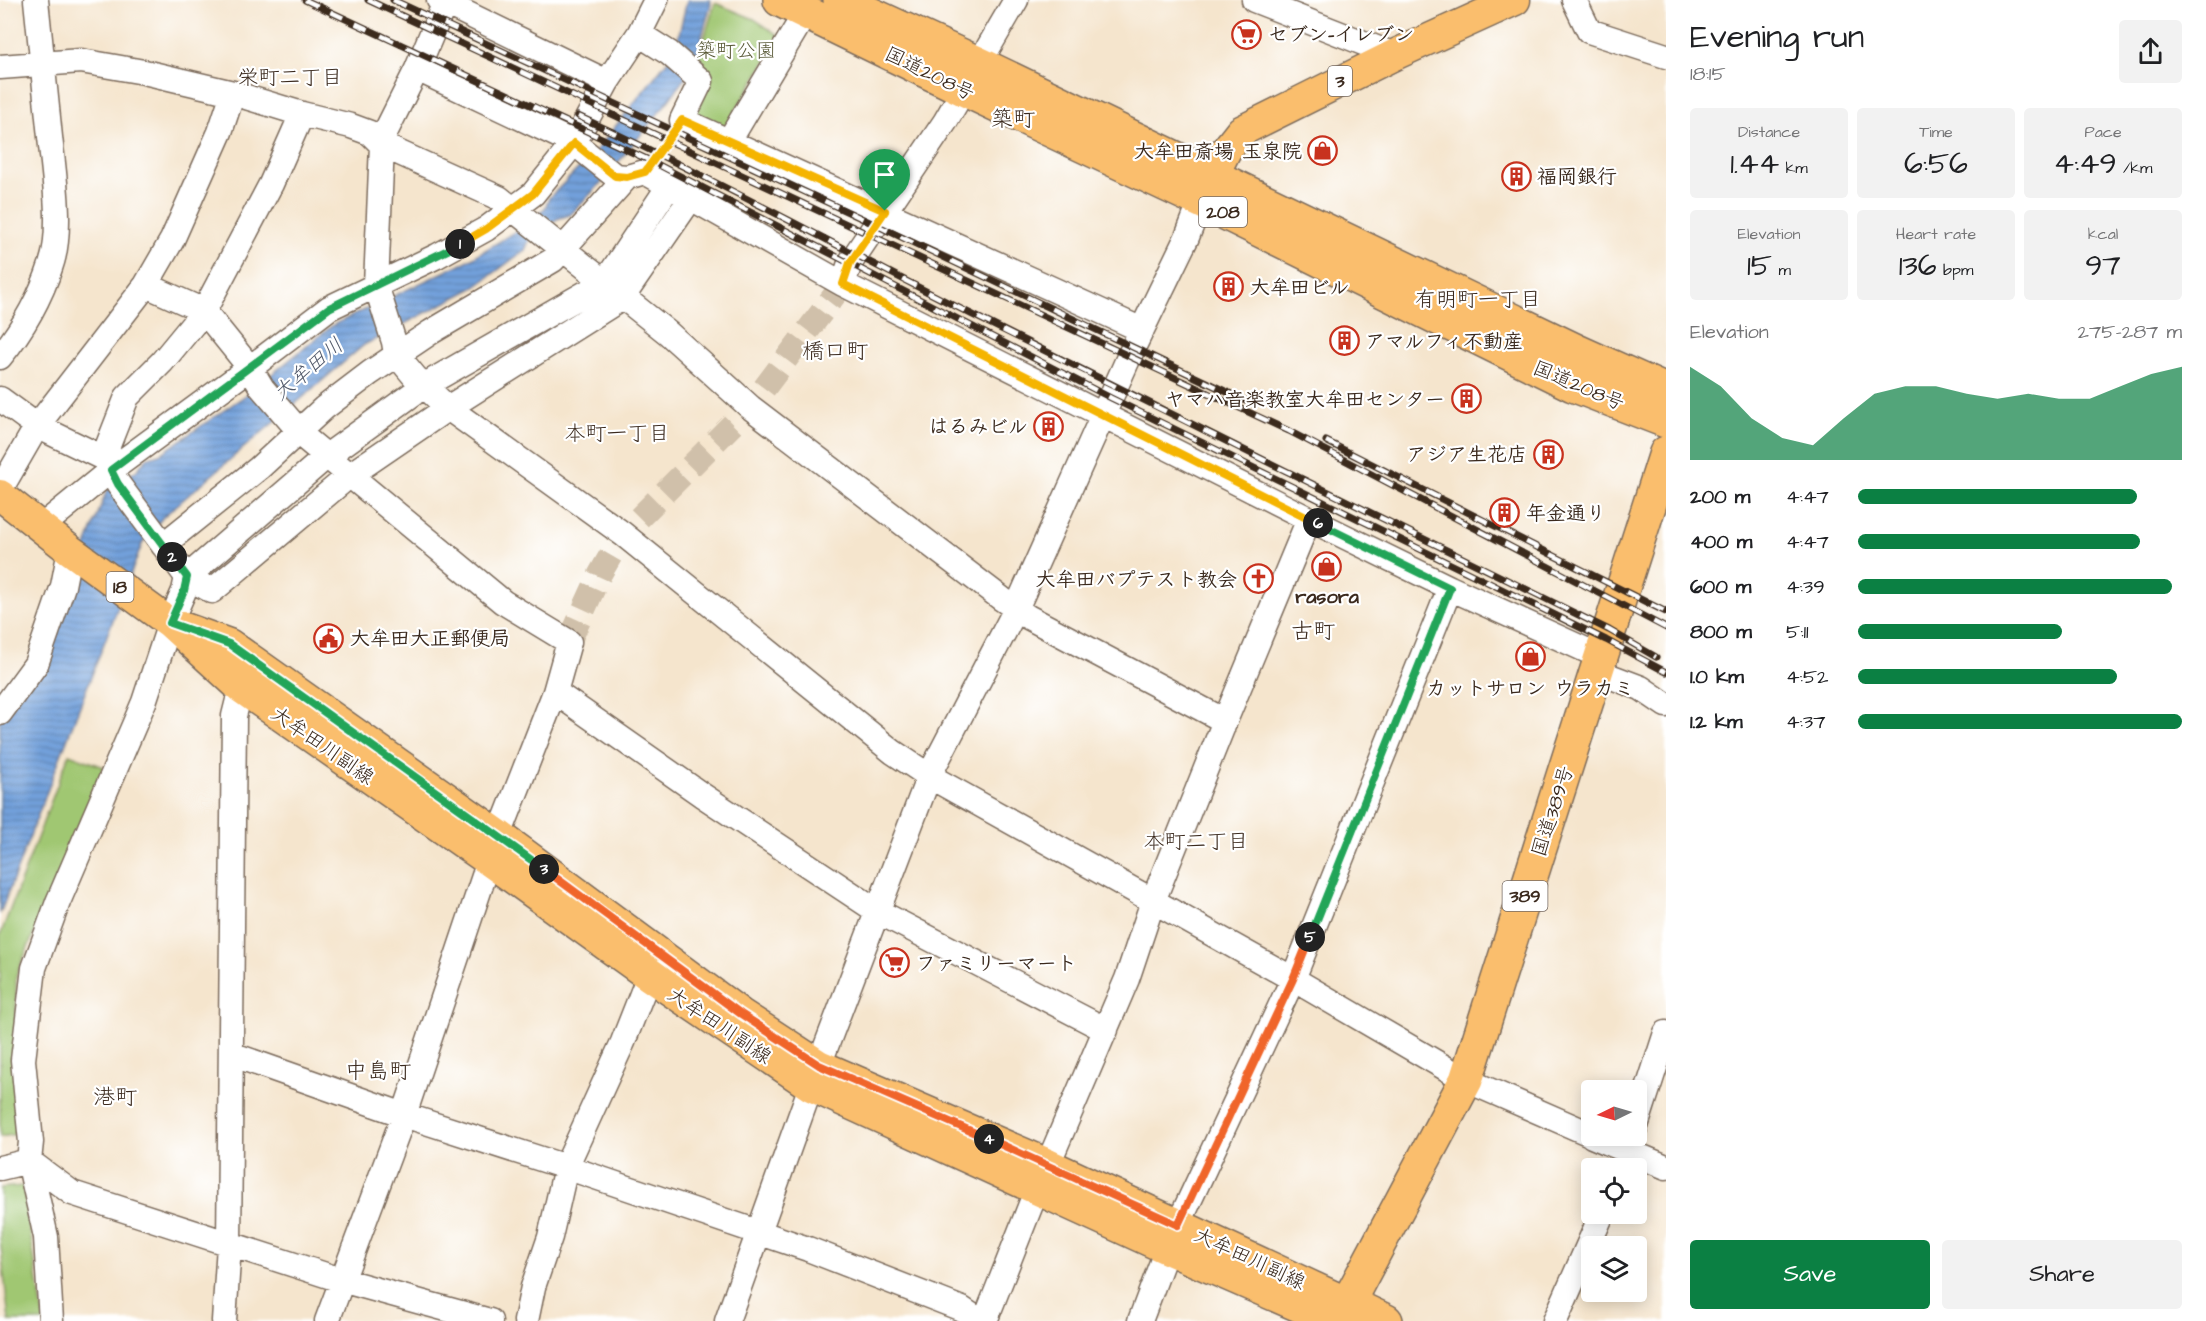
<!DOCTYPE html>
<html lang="en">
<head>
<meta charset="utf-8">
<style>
	:root { --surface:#fff; --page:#f2f2f2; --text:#202124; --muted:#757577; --accent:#0b8043 }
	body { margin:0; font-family:"Architects Daughter","Klee One",sans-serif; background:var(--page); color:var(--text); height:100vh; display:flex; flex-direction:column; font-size:22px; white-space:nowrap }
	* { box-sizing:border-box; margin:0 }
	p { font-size:20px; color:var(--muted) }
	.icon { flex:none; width:33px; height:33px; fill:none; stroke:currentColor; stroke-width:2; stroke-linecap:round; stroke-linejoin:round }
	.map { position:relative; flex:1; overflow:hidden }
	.details { display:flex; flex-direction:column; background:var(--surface); width:540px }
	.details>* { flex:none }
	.needle { width:39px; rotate:265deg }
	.fabs { position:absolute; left:1581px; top:1080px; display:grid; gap:12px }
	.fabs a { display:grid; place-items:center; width:66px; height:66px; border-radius:6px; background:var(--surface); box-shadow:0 3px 15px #0003; font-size:30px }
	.pin { position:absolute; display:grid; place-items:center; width:51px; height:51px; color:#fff; margin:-62px -26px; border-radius:50% 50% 50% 0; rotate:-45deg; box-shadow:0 0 6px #0007 }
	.pin .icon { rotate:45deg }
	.km { position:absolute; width:30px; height:30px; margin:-15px; border-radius:50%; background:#222; color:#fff; font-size:16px; line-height:30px; text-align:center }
	.round { display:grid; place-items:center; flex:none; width:63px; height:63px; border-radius:6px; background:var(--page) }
	.overview { display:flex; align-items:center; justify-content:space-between; height:102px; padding:0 24px }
	h1 { font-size:33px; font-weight:600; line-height:45px }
	.metrics { display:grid; grid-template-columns:repeat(3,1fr); gap:9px; height:102px; padding:6px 24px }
	.metrics div { display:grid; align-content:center; border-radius:6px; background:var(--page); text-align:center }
	.metrics b { font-size:30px; font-weight:600 }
	.metrics small { font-size:16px; font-weight:400 }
	.metrics p { font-size:16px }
	.chart { height:168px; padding:12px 24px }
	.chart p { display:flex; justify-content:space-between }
	.chart svg { width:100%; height:108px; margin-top:6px; fill:var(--accent); opacity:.7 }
	.button { display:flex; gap:12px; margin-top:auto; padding:12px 24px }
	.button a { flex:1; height:69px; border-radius:6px; background:var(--accent); color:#fff; font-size:24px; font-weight:600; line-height:69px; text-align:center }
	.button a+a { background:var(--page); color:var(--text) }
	ul { padding:0 24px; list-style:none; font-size:20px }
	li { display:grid; grid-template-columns:96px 72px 1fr; align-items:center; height:45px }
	li i { height:15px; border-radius:8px; background:var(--accent) }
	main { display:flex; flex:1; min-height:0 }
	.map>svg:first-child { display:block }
	.green { fill:#a0c772; stroke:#6e7848; stroke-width:1.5 }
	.water { fill:url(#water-rules); stroke:#56657c; stroke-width:1.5 }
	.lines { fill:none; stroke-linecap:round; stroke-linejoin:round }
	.minor-tunnel { stroke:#d0c0aa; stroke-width:24; stroke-dasharray:24 12; stroke-linecap:butt }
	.minor-casing { stroke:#7c6b5b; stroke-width:27 }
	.major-casing { stroke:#7c6b5b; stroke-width:33 }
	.highway-casing { stroke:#7c6b5b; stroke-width:36 }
	.path { stroke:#7c6b5b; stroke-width:3; stroke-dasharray:1.5 4.5; stroke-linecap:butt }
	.minor { stroke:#fff; stroke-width:24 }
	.major { stroke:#fabe6d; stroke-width:30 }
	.highway { stroke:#fabe6d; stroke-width:33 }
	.rail-casing { stroke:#3b2a1e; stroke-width:7 }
	.rail { stroke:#fff; stroke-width:4.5; stroke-dasharray:14; stroke-linecap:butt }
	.split-1-casing { stroke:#fff; stroke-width:12 }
	.split-2-casing { stroke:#fff; stroke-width:12 }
	.split-3-casing { stroke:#fff; stroke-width:12 }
	.split-4-casing { stroke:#fff; stroke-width:12 }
	.split-5-casing { stroke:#fff; stroke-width:12 }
	.split-6-casing { stroke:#fff; stroke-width:12 }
	.split-7-casing { stroke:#fff; stroke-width:12 }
	.split-1 { stroke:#f5b400; stroke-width:8 }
	.split-2 { stroke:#22a559; stroke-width:8 }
	.split-3 { stroke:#22a559; stroke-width:8 }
	.split-4 { stroke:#f0652b; stroke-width:8 }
	.split-5 { stroke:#f0652b; stroke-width:8 }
	.split-6 { stroke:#22a559; stroke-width:8 }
	.split-7 { stroke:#f5b400; stroke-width:8 }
	.labels { text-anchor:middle; stroke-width:4.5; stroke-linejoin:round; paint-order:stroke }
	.shield { fill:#fff; stroke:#766a62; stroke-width:1.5 }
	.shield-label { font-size:18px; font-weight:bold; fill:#3b2a1e }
	.poi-label { font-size:20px; font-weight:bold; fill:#3b2a1e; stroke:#fff; text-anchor:start }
	.park-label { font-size:20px; fill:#595937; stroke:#fff }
	.street-label { font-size:20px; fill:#3b2a1e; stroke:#fff }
	.neighbourhood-label { font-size:21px; fill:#3b2a1e; stroke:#fff }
	.water-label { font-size:21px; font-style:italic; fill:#51596a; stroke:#fff }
	.quarter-label { font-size:22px; fill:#3b2a1e; stroke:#fff }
</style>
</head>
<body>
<main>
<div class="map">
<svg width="1666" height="1321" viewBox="0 0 1666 1321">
	<defs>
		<pattern id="water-rules" width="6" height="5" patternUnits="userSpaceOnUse" patternTransform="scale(1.5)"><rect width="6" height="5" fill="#72a0db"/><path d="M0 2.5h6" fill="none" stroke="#5f83b1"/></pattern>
	</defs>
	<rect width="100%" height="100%" fill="#fff"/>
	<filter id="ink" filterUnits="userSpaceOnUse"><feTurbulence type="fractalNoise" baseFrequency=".0167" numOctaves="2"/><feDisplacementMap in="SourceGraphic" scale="12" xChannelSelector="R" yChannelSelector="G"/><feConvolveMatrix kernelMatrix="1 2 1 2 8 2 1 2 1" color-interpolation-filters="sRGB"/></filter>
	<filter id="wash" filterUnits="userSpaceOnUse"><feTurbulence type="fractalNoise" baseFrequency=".008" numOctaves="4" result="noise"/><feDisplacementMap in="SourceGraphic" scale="24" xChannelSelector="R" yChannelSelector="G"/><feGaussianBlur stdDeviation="1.35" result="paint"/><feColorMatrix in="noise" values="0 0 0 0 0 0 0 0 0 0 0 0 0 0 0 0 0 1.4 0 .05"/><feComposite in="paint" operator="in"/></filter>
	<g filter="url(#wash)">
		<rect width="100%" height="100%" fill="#f5e5cd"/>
		<!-- green -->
		<path class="green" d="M715 3 754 19 781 37 723 131 693 117 696 65Z
			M69 754 104 767 16 976 17 1134 0 1137V936Z
			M23 1186 44 1321H9L0 1238V1188Z"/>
		<!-- water -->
		<path class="water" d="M687 0H710L711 4 694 65 669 100 604 180 570 215 557 219 529 241 525 250 475 287 364 345 163 517 143 542 0 914V720L42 665 108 487 136 471 147 458 162 453 246 395 333 325 467 261 517 231 545 208 549 198 595 152 668 60 676 47Z"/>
	</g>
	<g filter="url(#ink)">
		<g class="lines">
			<!-- minor-tunnel -->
			<path class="minor-tunnel" d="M569 642 600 574 623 534 750 407 843 284"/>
			<defs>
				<path id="minor" d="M439 0 607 82
					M446 0 417 69 386 131 382 145 376 285 394 342 396 354 415 377 448 408 623 534 893 752 929 776 1293 979 1466 1080 1592 1135
					M1254 0 1394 55
					M1574 0 1589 31 1666 56
					M639 34 669 53 701 81 682 120 1142 330
					M0 67 81 61 144 72 233 93 302 114 351 126 370 133 382 145 499 198 668 333 750 407 1002 599 1028 617 1225 721
					M417 69 574 143 615 176 627 177
					M729 141 806 12
					M669 186 605 282 425 385 327 456 187 577 212 591 350 475 448 408 622 298 691 198
					M843 284 850 263 945 122 1016 0
					M146 285 204 311 250 368 262 388 306 439 503 602 569 642 555 692 489 861 404 1115 327 1321
					M0 357C22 330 40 299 51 265 63 231 54 174 50 137 45 92 41 46 36 0
					M0 399 37 426 103 458
					M0 490 37 426 146 285 172 240 220 132 233 93
					M41 527 111 470 250 368 329 308 437 256 486 229 533 194 574 143 607 82 639 34 656 0
					M163 545 259 468 324 408 370 373 431 332 553 260 627 177 645 172 843 284 1309 519 1450 588 1601 657
					M1596 671 1641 688 1666 705
					M555 692 702 795 877 911 1106 1030
					M0 713 36 664 63 586 70 550
					M231 1054 404 1115 566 1167 808 1249 962 1309 980 1321
					M1636 1126 1666 1033
					M1592 1136 1666 1167
					M1048 1164 1127 979 1153 901 1225 721 1309 519
					M0 1168 29 1161 72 1193 341 1280 490 1321
					M1178 1225 1293 979 1450 588
					M51 1321 46 1237 29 1161 31 1142 23 1060 34 968 58 902 144 702 170 623 184 591 187 577 118 484 103 458 127 397 162 362 204 311 271 184 302 114
					M224 1321 229 1245 234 716 241 688
					M526 1321 533 1287 550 1237 566 1167 623 1042 649 976
					M727 1321 811 1086 929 776 1016 609 1133 348 1187 237 1201 201
					M985 1321 1037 1189
					M1140 1321 1167 1249
					M1555 1321 1602 1214"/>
				<path id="major" d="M1202 198 1226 150 1241 131 1394 55 1515 0
					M0 495 70 550 170 623 241 688 489 861 649 976 811 1086 1167 1249 1332 1321
					M182 627 229 644 499 835 741 1014 819 1065 1048 1164 1348 1303"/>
				<path id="highway" d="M780 0 963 89 1201 201 1573 385 1666 421
					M840 0 980 64 1579 352 1666 391
					M1348 1303 1386 1321
					M1338 1321 1466 1080 1666 453"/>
			</defs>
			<!-- minor casing -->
			<use href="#minor" class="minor-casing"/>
			<!-- major casing -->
			<use href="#major" class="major-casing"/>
			<!-- highway casing -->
			<use href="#highway" class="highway-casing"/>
			<!-- path -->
			<path class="path" d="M657 157 670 137"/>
			<!-- minor -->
			<use href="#minor" class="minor"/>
			<!-- major -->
			<use href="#major" class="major"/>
			<!-- highway -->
			<use href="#highway" class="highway"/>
			<defs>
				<path id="rail" d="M305 0 653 162 1111 398 1606 640 1666 672
					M368 0 1289 431 1666 628
					M393 0 876 225 1246 401
					M578 116C711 177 840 248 971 314 1183 421 1396 525 1609 630L1656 657
					M1326 441 1666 612"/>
			</defs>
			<!-- rail casing -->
			<use href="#rail" class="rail-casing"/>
			<!-- rail -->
			<use href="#rail" class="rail"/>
		</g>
	</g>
	<g class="lines" filter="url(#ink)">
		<defs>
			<path id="split-1" d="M460 244 486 229 533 194 574 143 615 176 627 177 645 172 682 120 885 211"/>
			<path id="split-2" d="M172 557 118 484 111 470 329 308 460 244"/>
			<path id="split-3" d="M172 557 187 577 184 591 170 623 229 644 544 869"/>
			<path id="split-4" d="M544 869 741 1014 819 1065 989 1139"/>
			<path id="split-5" d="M989 1139 1178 1225 1293 979 1310 937"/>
			<path id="split-6" d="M1310 937 1450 588 1318 523"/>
			<path id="split-7" d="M885 211 850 263 843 284 1318 523"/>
		</defs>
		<!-- split-1 casing -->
		<use href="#split-1" class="split-1-casing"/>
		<!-- split-2 casing -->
		<use href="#split-2" class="split-2-casing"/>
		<!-- split-3 casing -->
		<use href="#split-3" class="split-3-casing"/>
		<!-- split-4 casing -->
		<use href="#split-4" class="split-4-casing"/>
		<!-- split-5 casing -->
		<use href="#split-5" class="split-5-casing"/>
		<!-- split-6 casing -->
		<use href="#split-6" class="split-6-casing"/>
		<!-- split-7 casing -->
		<use href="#split-7" class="split-7-casing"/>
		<!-- split-1 -->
		<use href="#split-1" class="split-1"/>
		<!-- split-2 -->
		<use href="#split-2" class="split-2"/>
		<!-- split-3 -->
		<use href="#split-3" class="split-3"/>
		<!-- split-4 -->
		<use href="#split-4" class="split-4"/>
		<!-- split-5 -->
		<use href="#split-5" class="split-5"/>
		<!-- split-6 -->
		<use href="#split-6" class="split-6"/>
		<!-- split-7 -->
		<use href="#split-7" class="split-7"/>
	</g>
	<!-- icons -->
	<defs>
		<symbol id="supermarket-ring" viewBox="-11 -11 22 22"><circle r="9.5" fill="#fff" stroke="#c8321e" stroke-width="1.5"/><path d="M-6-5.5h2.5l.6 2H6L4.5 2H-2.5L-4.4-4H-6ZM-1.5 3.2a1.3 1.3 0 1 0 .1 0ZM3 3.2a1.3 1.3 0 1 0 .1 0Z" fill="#c8321e"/></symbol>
		<symbol id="shop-ring" viewBox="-11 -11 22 22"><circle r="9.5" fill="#fff" stroke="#c8321e" stroke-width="1.5"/><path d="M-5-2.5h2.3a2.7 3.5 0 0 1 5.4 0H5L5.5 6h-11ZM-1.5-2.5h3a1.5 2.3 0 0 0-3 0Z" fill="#c8321e"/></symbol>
		<symbol id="building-ring" viewBox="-11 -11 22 22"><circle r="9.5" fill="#fff" stroke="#c8321e" stroke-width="1.5"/><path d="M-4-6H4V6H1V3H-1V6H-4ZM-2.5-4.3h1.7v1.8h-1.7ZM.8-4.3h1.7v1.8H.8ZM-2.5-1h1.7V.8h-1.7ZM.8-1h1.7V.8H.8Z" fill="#c8321e"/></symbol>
		<symbol id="church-ring" viewBox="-11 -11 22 22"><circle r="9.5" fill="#fff" stroke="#c8321e" stroke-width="1.5"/><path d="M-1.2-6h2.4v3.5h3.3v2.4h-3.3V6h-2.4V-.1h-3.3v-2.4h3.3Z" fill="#c8321e"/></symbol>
		<symbol id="civic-ring" viewBox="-11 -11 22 22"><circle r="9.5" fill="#fff" stroke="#c8321e" stroke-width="1.5"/><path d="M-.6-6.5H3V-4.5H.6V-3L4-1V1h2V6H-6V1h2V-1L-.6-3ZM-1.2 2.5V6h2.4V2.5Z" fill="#c8321e"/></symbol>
	</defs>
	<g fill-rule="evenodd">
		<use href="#supermarket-ring" x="1230" y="18" width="33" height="33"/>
		<use href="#shop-ring" x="1306" y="134" width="33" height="33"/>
		<use href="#building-ring" x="1500" y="160" width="33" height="33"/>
		<use href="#building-ring" x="1212" y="270" width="33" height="33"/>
		<use href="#building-ring" x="1328" y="324" width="33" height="33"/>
		<use href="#building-ring" x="1450" y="382" width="33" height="33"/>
		<use href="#building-ring" x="1032" y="410" width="33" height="33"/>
		<use href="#building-ring" x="1532" y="438" width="33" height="33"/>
		<use href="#building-ring" x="1488" y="496" width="33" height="33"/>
		<use href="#shop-ring" x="1310" y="550" width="33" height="33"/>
		<use href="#church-ring" x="1242" y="562" width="33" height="33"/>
		<use href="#civic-ring" x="312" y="622" width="33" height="33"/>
		<use href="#shop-ring" x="1514" y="640" width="33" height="33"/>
		<use href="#supermarket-ring" x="878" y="946" width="33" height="33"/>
	</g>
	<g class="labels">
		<!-- shield labels -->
		<g class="shield">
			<rect x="1328" y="66" width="24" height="30" rx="4.5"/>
			<rect x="1199" y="197" width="48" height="30" rx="4.5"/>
			<rect x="106.5" y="572" width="27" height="30" rx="4.5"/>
			<rect x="1502.5" y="881" width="45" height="30" rx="4.5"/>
		</g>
		<g class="shield-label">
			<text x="1340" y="87">3</text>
			<text x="1223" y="218">208</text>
			<text x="120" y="593">18</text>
			<text x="1525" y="902">389</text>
		</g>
		<!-- poi labels -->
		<g class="poi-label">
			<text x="1268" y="41">セブン-イレブン</text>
			<text x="1302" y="158" text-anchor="end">大牟田斎場 玉泉院</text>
			<text x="1537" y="183">福岡銀行</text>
			<text x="1250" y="294">大牟田ビル</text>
			<text x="1365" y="348">アマルフィ不動産</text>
			<text x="1445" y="406" text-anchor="end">ヤマハ音楽教室大牟田センター</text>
			<text x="1028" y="433" text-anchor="end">はるみビル</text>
			<text x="1527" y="461" text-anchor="end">アジア生花店</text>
			<text x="1526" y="520">年金通り</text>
			<text x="1237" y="586" text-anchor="end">大牟田バプテスト教会</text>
			<text x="1327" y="603" text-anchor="middle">rasora</text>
			<text x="350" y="645">大牟田大正郵便局</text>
			<text x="1530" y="695" text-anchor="middle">カットサロン ウラカミ</text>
			<text x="916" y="970">ファミリーマート</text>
		</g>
		<!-- park labels -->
		<g class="park-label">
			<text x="736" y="57">築町公園</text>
		</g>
		<!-- street labels -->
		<g class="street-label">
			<text transform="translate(930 73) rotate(26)" y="7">国道208号</text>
			<text transform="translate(1579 385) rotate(23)" y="7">国道208号</text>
			<text transform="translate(323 745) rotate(35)" y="7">大牟田川副線</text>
			<text transform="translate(1552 811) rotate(-72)" y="7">国道389号</text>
			<text transform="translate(720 1025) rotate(34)" y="7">大牟田川副線</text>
			<text transform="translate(1250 1258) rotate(25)" y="7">大牟田川副線</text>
		</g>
		<!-- neighbourhood labels -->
		<g class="neighbourhood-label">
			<text x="290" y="84">栄町二丁目</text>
			<text x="1478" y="306">有明町一丁目</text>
			<text x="617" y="440">本町一丁目</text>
			<text x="1196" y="848">本町二丁目</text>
		</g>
		<!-- water labels -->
		<g class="water-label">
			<text transform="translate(308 369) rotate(-40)" y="7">大牟田川</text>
		</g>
		<!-- quarter labels -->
		<g class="quarter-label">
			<text x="1013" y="126">築町</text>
			<text x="835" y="358">橋口町</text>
			<text x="1313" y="638">古町</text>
			<text x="378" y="1078">中島町</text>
			<text x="115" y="1104">港町</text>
		</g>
	</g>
</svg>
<div class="fabs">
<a><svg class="needle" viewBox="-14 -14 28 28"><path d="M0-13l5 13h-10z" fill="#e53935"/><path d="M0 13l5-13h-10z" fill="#757577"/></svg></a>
<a><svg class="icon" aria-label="locate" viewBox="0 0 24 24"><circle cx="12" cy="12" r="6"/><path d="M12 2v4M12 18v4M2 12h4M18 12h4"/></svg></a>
<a><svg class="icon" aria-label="layers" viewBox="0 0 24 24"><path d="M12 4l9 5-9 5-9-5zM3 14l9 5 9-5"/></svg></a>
</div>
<div class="pin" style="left:885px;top:211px;background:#1e9e55"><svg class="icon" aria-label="arrive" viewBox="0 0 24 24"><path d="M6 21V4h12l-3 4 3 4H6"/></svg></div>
<b class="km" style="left:460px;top:244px">1</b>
<b class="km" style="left:172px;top:557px">2</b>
<b class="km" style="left:544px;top:869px">3</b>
<b class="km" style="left:989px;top:1139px">4</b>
<b class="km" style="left:1310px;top:937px">5</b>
<b class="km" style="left:1318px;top:523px">6</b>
</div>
<section class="details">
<div class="overview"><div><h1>Evening run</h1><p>18:15</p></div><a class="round"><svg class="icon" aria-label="share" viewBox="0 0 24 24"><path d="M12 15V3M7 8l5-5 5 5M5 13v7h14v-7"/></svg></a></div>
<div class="metrics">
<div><p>Distance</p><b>1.44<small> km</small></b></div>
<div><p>Time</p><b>6:56</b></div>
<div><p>Pace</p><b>4:49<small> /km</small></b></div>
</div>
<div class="metrics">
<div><p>Elevation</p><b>15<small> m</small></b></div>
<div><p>Heart rate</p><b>136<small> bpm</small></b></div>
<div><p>kcal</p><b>97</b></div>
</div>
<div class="chart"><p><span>Elevation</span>275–287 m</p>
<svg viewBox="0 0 160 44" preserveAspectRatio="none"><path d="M0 44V6L10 14L20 27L30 35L40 38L50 27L60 17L70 14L80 14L90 17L100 19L110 17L120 19L130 19L140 14L150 9L160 6V44z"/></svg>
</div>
<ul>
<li><b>200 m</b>4:47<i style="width:86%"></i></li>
<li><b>400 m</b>4:47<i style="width:87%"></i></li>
<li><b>600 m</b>4:39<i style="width:97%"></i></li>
<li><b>800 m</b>5:11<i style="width:63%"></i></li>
<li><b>1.0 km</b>4:52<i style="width:80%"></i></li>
<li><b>1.2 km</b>4:37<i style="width:100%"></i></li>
</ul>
<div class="button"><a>Save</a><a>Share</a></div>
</section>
</main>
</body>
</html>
